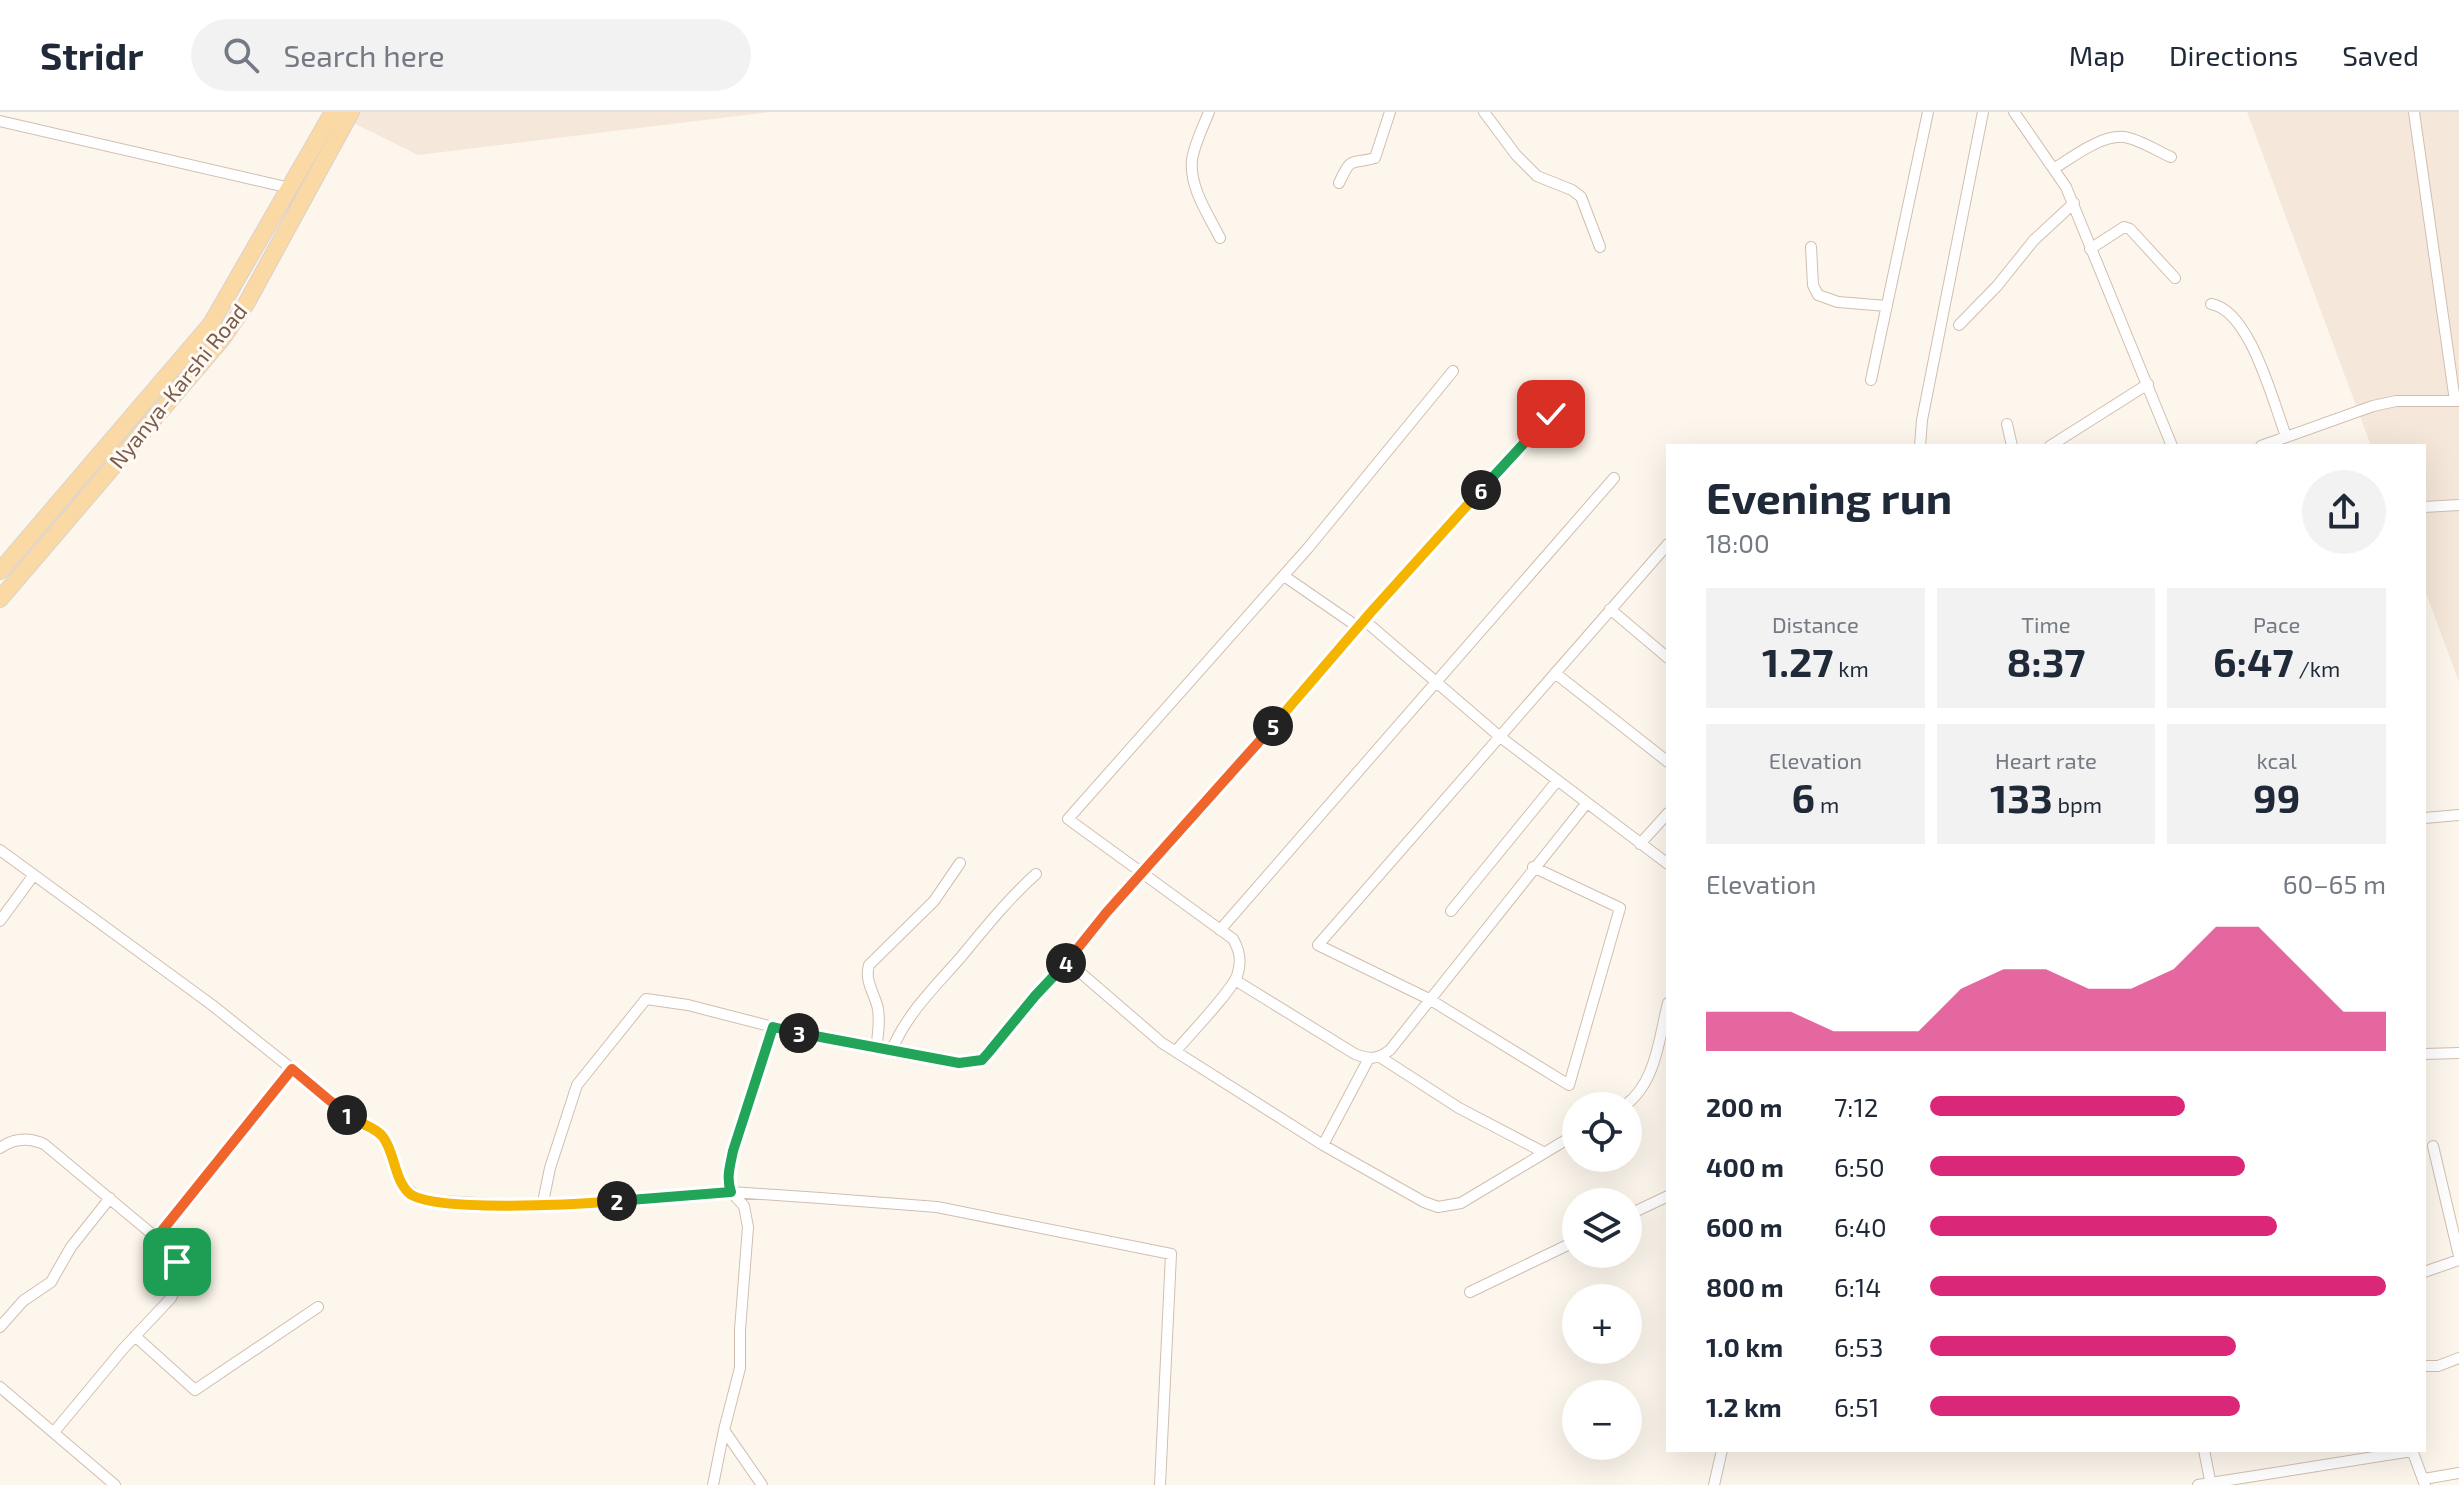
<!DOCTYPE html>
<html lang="en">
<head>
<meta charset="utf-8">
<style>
	:root { --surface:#fff; --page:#f2f2f3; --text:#1f2937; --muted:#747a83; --line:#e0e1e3; --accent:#db2777 }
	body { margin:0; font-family:"Exo 2",sans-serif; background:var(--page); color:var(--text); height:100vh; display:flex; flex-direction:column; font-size:30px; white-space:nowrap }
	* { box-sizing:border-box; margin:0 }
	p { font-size:26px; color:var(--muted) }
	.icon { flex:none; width:44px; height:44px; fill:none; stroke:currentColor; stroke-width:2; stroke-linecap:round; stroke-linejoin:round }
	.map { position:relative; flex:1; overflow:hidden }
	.drawer { position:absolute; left:1666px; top:332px; width:760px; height:1008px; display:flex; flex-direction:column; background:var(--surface); border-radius:0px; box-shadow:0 8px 32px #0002 }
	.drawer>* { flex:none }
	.controls { position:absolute; left:1562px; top:980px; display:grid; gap:16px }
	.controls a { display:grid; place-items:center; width:80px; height:80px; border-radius:50%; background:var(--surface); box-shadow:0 8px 32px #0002; font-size:40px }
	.pin { position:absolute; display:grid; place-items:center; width:68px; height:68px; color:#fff; margin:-34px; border-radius:16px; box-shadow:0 4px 12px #0006 }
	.km { position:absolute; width:40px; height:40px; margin:-20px; border-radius:50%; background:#222; color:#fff; font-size:22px; line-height:40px; text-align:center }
	.round { display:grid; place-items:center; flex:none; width:84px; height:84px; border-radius:42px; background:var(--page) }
	.overview { display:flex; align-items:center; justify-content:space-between; height:136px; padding:0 40px }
	h1 { font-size:44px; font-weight:700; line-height:60px }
	.stats { display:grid; grid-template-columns:repeat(3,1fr); gap:12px; height:136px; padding:8px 40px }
	.stats div { display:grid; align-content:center; border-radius:0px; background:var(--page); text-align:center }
	.stats b { font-size:40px; font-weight:700 }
	.stats small { font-size:22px; font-weight:400 }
	.stats p { font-size:22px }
	.chart { height:224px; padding:16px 40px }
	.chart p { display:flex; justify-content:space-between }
	.chart svg { width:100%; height:144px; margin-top:8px; fill:var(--accent); opacity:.7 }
	ul { padding:0 40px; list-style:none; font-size:26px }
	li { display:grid; grid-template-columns:128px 96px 1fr; align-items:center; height:60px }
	li i { height:20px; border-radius:10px; background:var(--accent) }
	header { display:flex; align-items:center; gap:48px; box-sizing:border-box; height:112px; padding:0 40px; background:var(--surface); border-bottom:2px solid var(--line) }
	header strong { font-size:38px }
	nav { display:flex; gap:44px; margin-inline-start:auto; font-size:28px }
	.search { width:560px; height:72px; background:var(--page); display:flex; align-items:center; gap:20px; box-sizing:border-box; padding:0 28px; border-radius:44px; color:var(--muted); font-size:30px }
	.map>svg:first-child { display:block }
	.residential { fill:#f5e8da }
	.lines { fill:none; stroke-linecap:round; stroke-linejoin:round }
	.street-casing { stroke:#d1beb0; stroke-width:12 }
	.primary-casing { stroke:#dad1cd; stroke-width:18 }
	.street { stroke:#fff; stroke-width:10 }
	.primary { stroke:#fbd9a5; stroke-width:16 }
	.split-1-casing { stroke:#fff; stroke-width:16 }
	.split-2-casing { stroke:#fff; stroke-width:16 }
	.split-3-casing { stroke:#fff; stroke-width:16 }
	.split-4-casing { stroke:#fff; stroke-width:16 }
	.split-5-casing { stroke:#fff; stroke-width:16 }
	.split-6-casing { stroke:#fff; stroke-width:16 }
	.split-7-casing { stroke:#fff; stroke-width:16 }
	.split-1 { stroke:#f0652b; stroke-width:10 }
	.split-2 { stroke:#f5b400; stroke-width:10 }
	.split-3 { stroke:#22a559; stroke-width:10 }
	.split-4 { stroke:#22a559; stroke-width:10 }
	.split-5 { stroke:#f0652b; stroke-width:10 }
	.split-6 { stroke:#f5b400; stroke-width:10 }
	.split-7 { stroke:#22a559; stroke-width:10 }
	.labels { text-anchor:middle; stroke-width:6; stroke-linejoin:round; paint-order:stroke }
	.street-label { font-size:22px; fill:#7a5c4d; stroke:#fffaf3 }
</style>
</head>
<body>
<header>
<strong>Stridr</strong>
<div class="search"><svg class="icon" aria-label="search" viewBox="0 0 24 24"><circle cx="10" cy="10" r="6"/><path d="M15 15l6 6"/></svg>Search here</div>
<nav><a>Map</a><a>Directions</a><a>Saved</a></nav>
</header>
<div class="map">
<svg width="2459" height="1373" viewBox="0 0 2459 1373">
	<rect width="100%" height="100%" fill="#fdf6ec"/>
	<!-- residential -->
	<path class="residential" d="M331 0H770L418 43Z
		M2247 0H2459V570L2424 476V334H2371Z"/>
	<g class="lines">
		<defs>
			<path id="street" d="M1209 0C1203 15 1194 33 1192 48 1189 75 1209 104 1220 126
				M1484 0 1516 43 1537 64 1572 78 1581 85 1600 135
				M2014 0 2066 75 2172 334
				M2414 0 2455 289
				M0 9 290 76
				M2055 56C2074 44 2101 23 2124 25 2139 27 2157 39 2171 45
				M1339 71C1352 43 1350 53 1375 46L1390 0
				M1811 135 1813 173 1818 183 1838 190 1887 194
				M2090 137 2124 115 2130 117 2175 166
				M2211 192C2250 198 2273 290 2286 324
				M1959 213 1997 174 2034 128 2074 91
				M1871 268 1928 0
				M2007 312 2012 334
				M1920 334 1922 308 1983 0
				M2050 334 2148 272
				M2261 334 2373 294 2396 289H2459
				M2424 395 2459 393
				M1284 464 1358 515
				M1610 497 1668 546
				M1364 508 1499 624 1668 752
				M1555 561 1668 650
				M2424 706 2459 703
				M1640 732 1668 701
				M0 738 212 893 292 957 158 1122H152L44 1032C28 1025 14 1026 0 1036
				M1533 755 1620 796 1569 973 1429 887 1318 833 1668 432
				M1451 799 1557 669
				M0 809 33 764
				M1220 818 1614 366
				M1067 849 1162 931 1323 1033 1424 1090 1438 1095 1461 1091 1576 1022
				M1235 868 1355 942C1370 948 1378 947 1390 938L1586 692
				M876 937C878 924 880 911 878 897 875 882 864 869 869 853L934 789 960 751
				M1176 939C1190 922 1230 881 1237 864 1242 850 1240 839 1233 827L1068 707 1308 436 1453 259
				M891 940C906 902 935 875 961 845 985 816 1008 787 1036 762
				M2424 942 2459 941
				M1380 945 1459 996 1543 1040
				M292 957 356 1010 383 1024C393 1048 399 1081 427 1088L542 1095 731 1080 820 1086 937 1095 1171 1142 1160 1373
				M1624 994C1656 972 1659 926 1668 891
				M1323 1033 1368 948
				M2433 1034 2459 1144
				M542 1095 550 1056 577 973 646 887 688 893 773 915
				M1628 1103 1668 1084
				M2424 1160 2459 1148
				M1470 1180 1576 1129
				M0 1215 23 1189 51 1170 71 1135 110 1086
				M135 1224 195 1278 318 1195
				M2424 1254H2438L2459 1246
				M0 1275 115 1373
				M54 1320 123 1237 171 1186 183 1160 168 1138 161 1120
				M2204 1338 2211 1373
				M2412 1338 2425 1373
				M2424 1367 2459 1361
				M713 1373 724 1318
				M762 1373 724 1318 740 1256V1218L748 1115 744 1094 731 1080 728 1071V1059L773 915 913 944 959 951 982 948 1106 801 1206 692 1371 500 1551 302
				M1714 1373 1722 1338
				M2198 1373 2412 1339"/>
			<path id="primary" d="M0 459 211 212 333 0
				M0 487 222 227 246 192 351 0"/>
		</defs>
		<!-- street casing -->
		<use href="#street" class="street-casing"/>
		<!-- primary casing -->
		<use href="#primary" class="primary-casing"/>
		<!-- street -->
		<use href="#street" class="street"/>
		<!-- primary -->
		<use href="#primary" class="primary"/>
	</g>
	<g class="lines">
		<defs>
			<path id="split-1" d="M177 1150 168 1138 161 1120 292 957 347 1003"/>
			<path id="split-2" d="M347 1003C357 1011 376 1015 383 1025 395 1041 394 1067 409 1081 432 1101 582 1092 617 1089"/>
			<path id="split-3" d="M617 1089 731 1080C726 1066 730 1054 733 1039L773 915 799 921"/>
			<path id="split-4" d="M799 921 959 951 982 948 989 940 1035 884 1066 851"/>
			<path id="split-5" d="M1066 851 1106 801 1273 614"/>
			<path id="split-6" d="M1273 614 1371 500 1481 378"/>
			<path id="split-7" d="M1481 378 1551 302"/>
		</defs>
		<!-- split-1 casing -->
		<use href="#split-1" class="split-1-casing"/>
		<!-- split-2 casing -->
		<use href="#split-2" class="split-2-casing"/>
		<!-- split-3 casing -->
		<use href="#split-3" class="split-3-casing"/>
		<!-- split-4 casing -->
		<use href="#split-4" class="split-4-casing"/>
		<!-- split-5 casing -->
		<use href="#split-5" class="split-5-casing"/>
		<!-- split-6 casing -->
		<use href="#split-6" class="split-6-casing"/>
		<!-- split-7 casing -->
		<use href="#split-7" class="split-7-casing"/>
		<!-- split-1 -->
		<use href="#split-1" class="split-1"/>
		<!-- split-2 -->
		<use href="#split-2" class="split-2"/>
		<!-- split-3 -->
		<use href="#split-3" class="split-3"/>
		<!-- split-4 -->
		<use href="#split-4" class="split-4"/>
		<!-- split-5 -->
		<use href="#split-5" class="split-5"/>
		<!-- split-6 -->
		<use href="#split-6" class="split-6"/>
		<!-- split-7 -->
		<use href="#split-7" class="split-7"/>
	</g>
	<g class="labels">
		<!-- street labels -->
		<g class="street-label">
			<text transform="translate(178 274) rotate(-51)" y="8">Nyanya-Karshi Road</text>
		</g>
	</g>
</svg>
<div class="controls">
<a><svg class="icon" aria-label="locate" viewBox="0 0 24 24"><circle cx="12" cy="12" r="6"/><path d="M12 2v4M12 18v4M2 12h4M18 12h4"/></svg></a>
<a><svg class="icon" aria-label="layers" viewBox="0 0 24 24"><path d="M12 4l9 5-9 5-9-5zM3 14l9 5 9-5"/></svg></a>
<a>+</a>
<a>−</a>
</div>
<div class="pin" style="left:177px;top:1150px;background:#1e9e55"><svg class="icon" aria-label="arrive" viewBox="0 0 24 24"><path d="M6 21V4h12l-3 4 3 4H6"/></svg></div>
<div class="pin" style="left:1551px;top:302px;background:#d93025"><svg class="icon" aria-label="check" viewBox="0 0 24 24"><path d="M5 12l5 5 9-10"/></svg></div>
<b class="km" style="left:347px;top:1003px">1</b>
<b class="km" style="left:617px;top:1089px">2</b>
<b class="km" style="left:799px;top:921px">3</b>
<b class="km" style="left:1066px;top:851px">4</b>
<b class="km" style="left:1273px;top:614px">5</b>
<b class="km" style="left:1481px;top:378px">6</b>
<section class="drawer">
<div class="overview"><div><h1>Evening run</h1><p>18:00</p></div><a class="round"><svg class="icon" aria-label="share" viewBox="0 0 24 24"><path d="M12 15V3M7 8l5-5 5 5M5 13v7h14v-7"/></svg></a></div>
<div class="stats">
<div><p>Distance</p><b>1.27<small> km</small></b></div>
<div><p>Time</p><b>8:37</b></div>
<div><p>Pace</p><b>6:47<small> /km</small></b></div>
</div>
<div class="stats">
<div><p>Elevation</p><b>6<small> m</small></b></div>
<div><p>Heart rate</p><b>133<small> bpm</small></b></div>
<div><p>kcal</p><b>99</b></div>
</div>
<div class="chart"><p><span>Elevation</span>60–65 m</p>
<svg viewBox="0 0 160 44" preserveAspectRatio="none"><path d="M0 44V32L10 32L20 32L30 38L40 38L50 38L60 25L70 19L80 19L90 25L100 25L110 19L120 6L130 6L140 19L150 32L160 32V44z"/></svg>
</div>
<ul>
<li><b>200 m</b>7:12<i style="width:56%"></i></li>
<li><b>400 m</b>6:50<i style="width:69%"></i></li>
<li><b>600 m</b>6:40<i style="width:76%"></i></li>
<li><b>800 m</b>6:14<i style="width:100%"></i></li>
<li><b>1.0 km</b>6:53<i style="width:67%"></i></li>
<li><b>1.2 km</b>6:51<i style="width:68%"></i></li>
</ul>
</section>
</div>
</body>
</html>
